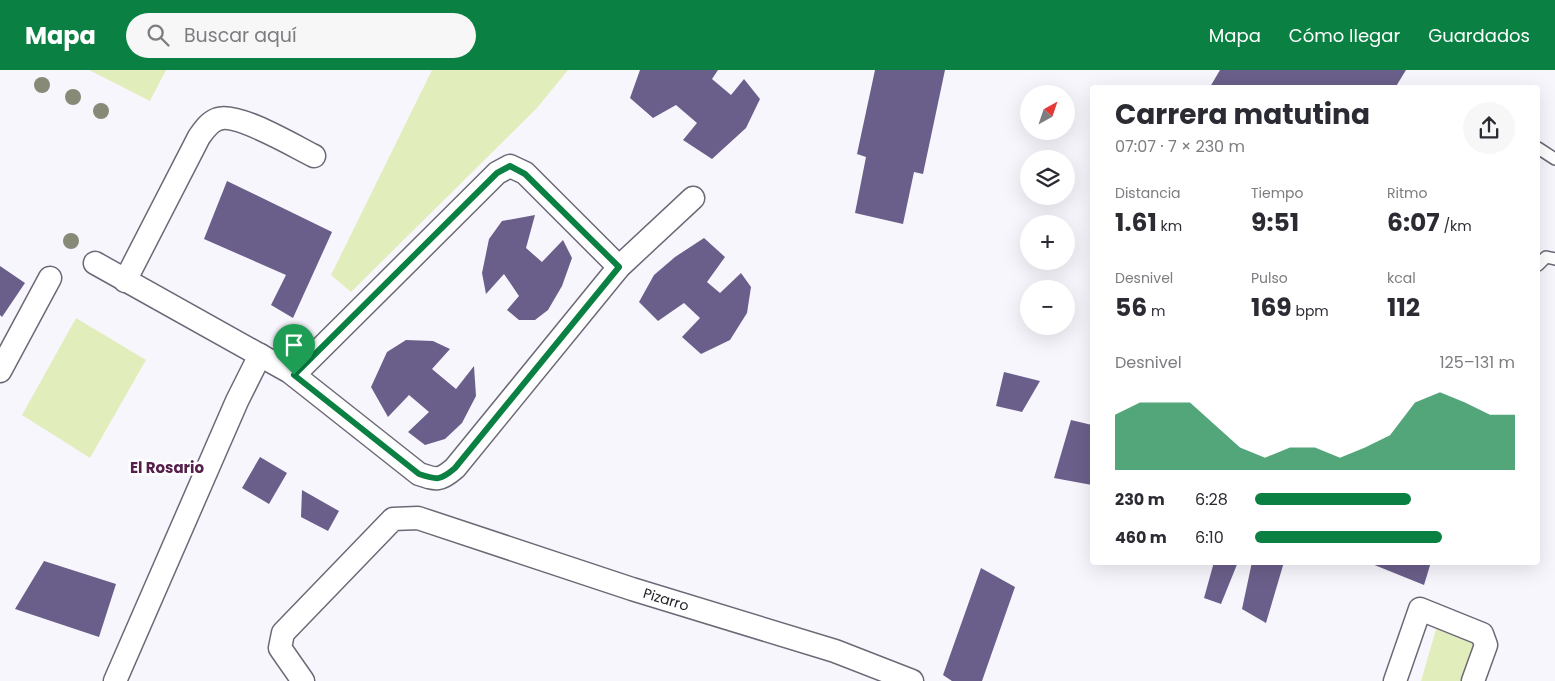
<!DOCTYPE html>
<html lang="es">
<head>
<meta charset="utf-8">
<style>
	:root { --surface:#fff; --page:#f7f7f7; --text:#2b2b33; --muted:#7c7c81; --accent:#0b8043 }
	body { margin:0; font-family:Poppins,sans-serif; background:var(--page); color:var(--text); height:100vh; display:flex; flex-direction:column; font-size:19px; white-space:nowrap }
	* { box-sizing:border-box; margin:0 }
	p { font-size:16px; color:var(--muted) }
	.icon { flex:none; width:28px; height:28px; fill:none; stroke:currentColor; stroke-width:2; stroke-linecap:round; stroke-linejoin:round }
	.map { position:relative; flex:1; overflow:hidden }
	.sheet { position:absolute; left:1090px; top:15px; width:450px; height:480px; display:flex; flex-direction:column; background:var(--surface); border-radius:5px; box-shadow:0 5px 20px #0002 }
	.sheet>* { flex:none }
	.needle { width:32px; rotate:40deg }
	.controls { position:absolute; left:1020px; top:15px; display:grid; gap:10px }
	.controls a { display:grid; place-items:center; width:55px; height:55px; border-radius:50%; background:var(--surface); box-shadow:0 5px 20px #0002; font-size:25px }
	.pin { position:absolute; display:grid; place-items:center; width:42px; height:42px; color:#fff; margin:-51px -21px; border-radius:50% 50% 50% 0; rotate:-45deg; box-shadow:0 0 5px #0007 }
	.pin .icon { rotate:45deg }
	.round { display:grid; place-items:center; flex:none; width:52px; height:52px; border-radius:26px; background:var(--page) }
	.headline { display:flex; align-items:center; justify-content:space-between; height:85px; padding:0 25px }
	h1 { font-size:28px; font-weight:700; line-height:38px }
	.metrics { display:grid; grid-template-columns:repeat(3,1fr); gap:8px; height:85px; padding:5px 25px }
	.metrics div { display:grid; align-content:center }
	.metrics b { font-size:25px; font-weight:700 }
	.metrics small { font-size:14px; font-weight:400 }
	.metrics p { font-size:14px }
	.chart { height:140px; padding:10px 25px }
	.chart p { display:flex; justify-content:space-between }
	.chart svg { width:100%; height:90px; margin-top:5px; fill:var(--accent); opacity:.7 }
	ul { padding:0 25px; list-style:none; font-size:16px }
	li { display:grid; grid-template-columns:80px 60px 1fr; align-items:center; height:38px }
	li i { height:12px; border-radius:6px; background:var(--accent) }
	header { display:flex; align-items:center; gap:30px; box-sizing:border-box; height:70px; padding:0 25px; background:var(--accent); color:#fff }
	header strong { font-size:24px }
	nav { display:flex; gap:28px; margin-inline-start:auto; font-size:18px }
	.search { width:350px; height:45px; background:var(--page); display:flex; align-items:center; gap:12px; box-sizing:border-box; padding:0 18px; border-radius:28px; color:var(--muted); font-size:19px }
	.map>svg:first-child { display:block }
	.green { fill:#e2edbc }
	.building { fill:#6a5f8a }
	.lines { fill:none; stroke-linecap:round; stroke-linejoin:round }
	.service-casing { stroke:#6c6977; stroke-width:14 }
	.minor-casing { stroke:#6c6977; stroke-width:25 }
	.service { stroke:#fff; stroke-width:11 }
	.minor { stroke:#fff; stroke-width:22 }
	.tree { fill:#878a77 }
	.route-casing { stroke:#fff; stroke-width:10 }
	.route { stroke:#0b8043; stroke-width:6 }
	.labels { text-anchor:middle; stroke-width:5; stroke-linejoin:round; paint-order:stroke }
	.street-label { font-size:14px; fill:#232228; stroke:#fff }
	.neighbourhood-label { font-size:15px; font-weight:bold; fill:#55204c; stroke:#fff }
</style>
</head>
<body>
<header>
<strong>Mapa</strong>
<div class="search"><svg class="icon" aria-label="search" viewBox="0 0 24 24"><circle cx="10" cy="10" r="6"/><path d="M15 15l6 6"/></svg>Buscar aquí</div>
<nav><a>Mapa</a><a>Cómo llegar</a><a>Guardados</a></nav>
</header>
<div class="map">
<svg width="1555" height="611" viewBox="0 0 1555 611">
	<rect width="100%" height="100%" fill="#f8f6fd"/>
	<!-- green -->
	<path class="green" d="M89 0H166L150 31Z
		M432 0H568L537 38 351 222 331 205Z
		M76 248 146 290 90 388 22 345Z
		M1437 556 1474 571 1476 575 1463 611H1421Z"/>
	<!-- building -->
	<path class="building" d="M640 0H718L712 9 731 25 744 9 760 29 746 58 712 89 683 70 697 53 676 35 653 48 630 28Z
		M875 0H945L923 104 914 102 903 154 855 143 866 87 857 84Z
		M1220 0H1406L1395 18 1210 17Z
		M227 111 332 162 293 248 271 235 286 205 204 169Z
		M535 145 526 178 542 192 563 170 572 188 562 216 548 240 535 250H519L507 240 519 226 504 204 486 224 482 203 489 169 502 151Z
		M704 168 725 187 707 212 720 223 741 203 751 217 747 243 730 270 701 284 682 267 700 248 684 233 658 251 639 232 654 205 675 187Z
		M0 196 25 213 2 247 0 245Z
		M406 270 433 271 450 279 432 299 456 319 474 296 476 326 462 353 445 369 425 375 408 362 429 342 409 325 388 347 371 317 387 282Z
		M1004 302 1040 311 1022 342 996 336Z
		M1071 350 1092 355V415L1054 408Z
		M260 387 287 403 269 434 242 418Z
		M302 420 339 441 328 461 301 447Z
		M44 491 116 514 99 567 15 539Z
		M1214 492H1238L1221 534 1204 528Z
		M1252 492H1284L1266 553 1242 539Z
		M1367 492H1431L1424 515Z
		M981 498 1015 517 982 611H952L943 605Z"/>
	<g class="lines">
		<defs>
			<path id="service" d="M1538 78 1555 89
				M1538 195 1546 187 1555 189"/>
			<g id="minor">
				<path d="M95 193 290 302 419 404C437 410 440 411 455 398L619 197 693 128"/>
				<path d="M125 211 199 67C204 60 209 52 218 49 237 42 294 76 314 86"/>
				<path d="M0 301 50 208"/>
				<path d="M294 305 497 103 510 96 525 103 619 197"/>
				<path d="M115 611 237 331 260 285"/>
				<path id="s1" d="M303 611 280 578 283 563 393 449 418 448 632 519 835 581 912 611"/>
				<path d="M1395 611 1420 539 1482 564 1486 575 1473 611"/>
			</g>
		</defs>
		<!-- service casing -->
		<use href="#service" class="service-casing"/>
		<!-- minor casing -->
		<use href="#minor" class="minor-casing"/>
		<!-- service -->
		<use href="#service" class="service"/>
		<!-- minor -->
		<use href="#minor" class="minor"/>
	</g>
	<!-- trees -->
	<g class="tree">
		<circle cx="42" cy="15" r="8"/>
		<circle cx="73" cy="27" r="8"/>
		<circle cx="101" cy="41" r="8"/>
		<circle cx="71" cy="171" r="8"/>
	</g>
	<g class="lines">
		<defs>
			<path id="route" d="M510 96 525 104 619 197 455 398C440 411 437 410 419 404L294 305 497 103Z"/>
		</defs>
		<!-- route casing -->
		<use href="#route" class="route-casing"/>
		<!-- route -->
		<use href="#route" class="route"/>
	</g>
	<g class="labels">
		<!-- street labels -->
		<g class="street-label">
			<text dy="5" stroke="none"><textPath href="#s1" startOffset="500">Pizarro</textPath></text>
		</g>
		<!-- neighbourhood labels -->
		<g class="neighbourhood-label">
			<text x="167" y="403">El Rosario</text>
		</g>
	</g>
</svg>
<div class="controls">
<a><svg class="needle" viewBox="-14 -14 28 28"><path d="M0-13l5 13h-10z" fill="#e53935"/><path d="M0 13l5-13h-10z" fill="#7c7c81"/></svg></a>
<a><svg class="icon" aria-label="layers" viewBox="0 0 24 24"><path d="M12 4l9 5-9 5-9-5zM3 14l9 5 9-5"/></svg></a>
<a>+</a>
<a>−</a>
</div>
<div class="pin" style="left:294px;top:305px;background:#1e9e55"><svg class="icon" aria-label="arrive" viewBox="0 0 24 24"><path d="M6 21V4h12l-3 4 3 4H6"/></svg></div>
<section class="sheet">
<div class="headline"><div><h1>Carrera matutina</h1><p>07:07 · 7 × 230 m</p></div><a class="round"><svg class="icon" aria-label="share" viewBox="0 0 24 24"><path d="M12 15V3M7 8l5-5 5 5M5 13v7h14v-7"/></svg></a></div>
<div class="metrics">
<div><p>Distancia</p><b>1.61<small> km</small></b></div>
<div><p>Tiempo</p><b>9:51</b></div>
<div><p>Ritmo</p><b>6:07<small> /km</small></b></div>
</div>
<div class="metrics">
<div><p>Desnivel</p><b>56<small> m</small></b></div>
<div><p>Pulso</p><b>169<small> bpm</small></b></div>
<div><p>kcal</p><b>112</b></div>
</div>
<div class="chart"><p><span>Desnivel</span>125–131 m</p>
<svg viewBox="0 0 160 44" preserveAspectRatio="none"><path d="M0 44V17L10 11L20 11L30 11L40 22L50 33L60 38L70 33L80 33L90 38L100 33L110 27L120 11L130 6L140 11L150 17L160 17V44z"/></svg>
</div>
<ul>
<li><b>230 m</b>6:28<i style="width:60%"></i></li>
<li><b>460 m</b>6:10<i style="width:72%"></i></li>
</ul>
</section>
</div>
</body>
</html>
